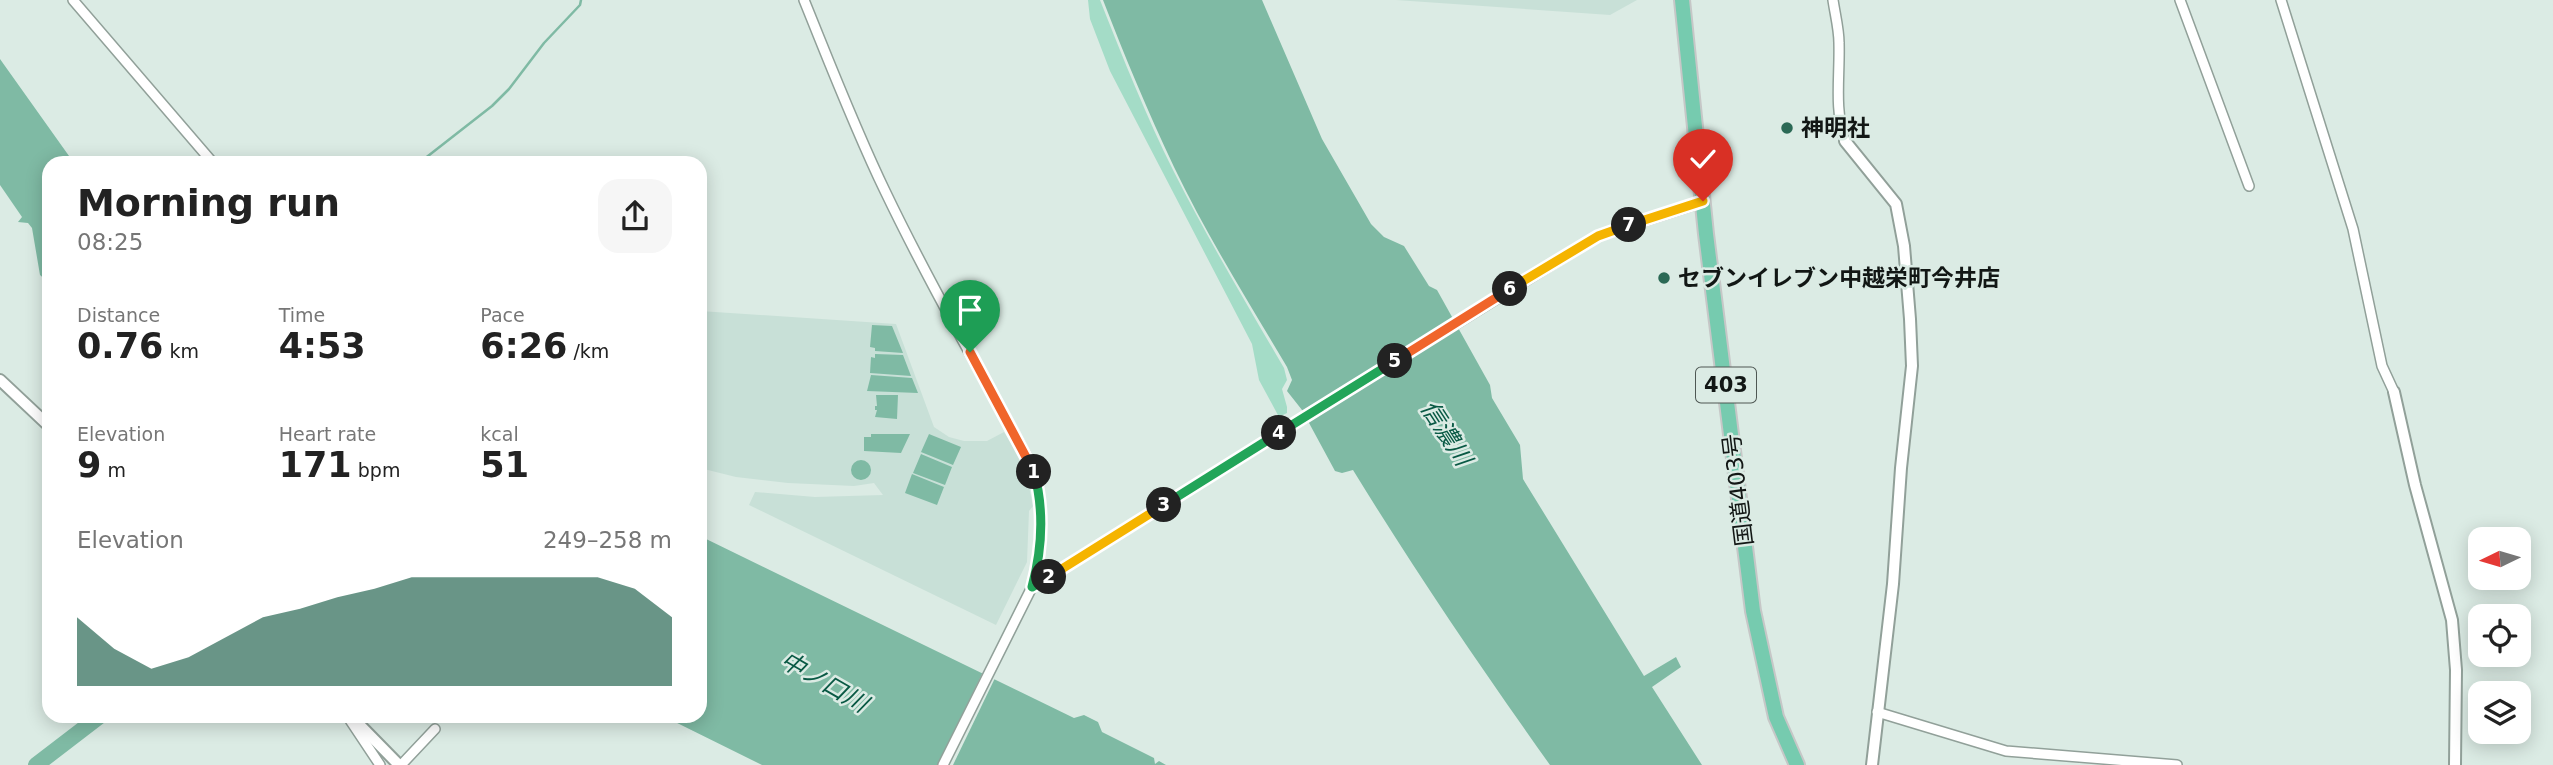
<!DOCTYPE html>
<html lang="en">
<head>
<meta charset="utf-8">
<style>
	:root { --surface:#fff; --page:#f6f6f6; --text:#222; --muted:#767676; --accent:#2b6955 }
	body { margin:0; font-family:"DejaVu Sans","Noto Sans JP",sans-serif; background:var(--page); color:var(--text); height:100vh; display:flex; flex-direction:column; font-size:26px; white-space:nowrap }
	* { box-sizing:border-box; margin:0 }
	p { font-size:23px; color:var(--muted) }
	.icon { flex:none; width:38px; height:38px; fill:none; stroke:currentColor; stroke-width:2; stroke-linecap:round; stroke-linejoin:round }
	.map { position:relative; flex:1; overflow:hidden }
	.details { position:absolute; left:42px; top:156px; width:665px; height:567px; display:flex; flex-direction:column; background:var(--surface); border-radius:21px; box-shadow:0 4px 18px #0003 }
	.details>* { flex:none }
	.needle { width:46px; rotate:265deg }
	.controls { position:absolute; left:2468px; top:527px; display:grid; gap:14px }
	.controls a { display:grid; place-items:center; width:63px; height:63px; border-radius:14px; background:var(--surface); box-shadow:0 4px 18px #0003; font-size:35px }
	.pin { position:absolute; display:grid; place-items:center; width:60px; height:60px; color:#fff; margin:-72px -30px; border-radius:50% 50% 50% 0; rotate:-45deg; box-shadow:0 0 7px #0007 }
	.pin .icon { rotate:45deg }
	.km { position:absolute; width:35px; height:35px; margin:-18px; border-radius:50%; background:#222; color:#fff; font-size:19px; line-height:35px; text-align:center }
	.round { display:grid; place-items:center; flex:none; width:74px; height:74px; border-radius:21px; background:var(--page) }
	.head { display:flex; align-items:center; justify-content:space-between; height:119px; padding:0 35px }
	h1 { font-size:38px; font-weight:700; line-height:52px }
	.metrics { display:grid; grid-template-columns:repeat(3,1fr); gap:10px; height:119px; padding:7px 35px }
	.metrics div { display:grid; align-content:center }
	.metrics b { font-size:35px; font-weight:700 }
	.metrics small { font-size:19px; font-weight:400 }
	.metrics p { font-size:19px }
	.chart { height:196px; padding:14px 35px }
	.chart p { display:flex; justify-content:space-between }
	.chart svg { width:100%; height:126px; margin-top:7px; fill:var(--accent); opacity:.7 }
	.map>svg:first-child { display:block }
	.built { fill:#c8e0d7 }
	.green { fill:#a4dcc7 }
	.water { fill:#7fbaa4 }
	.pier { fill:#dbebe4 }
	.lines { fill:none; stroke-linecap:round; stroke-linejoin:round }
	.stream { stroke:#7fbaa4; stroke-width:2.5 }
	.river { stroke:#7fbaa4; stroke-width:16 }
	.minor-casing { stroke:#91a099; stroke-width:12 }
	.tertiary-casing { stroke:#91a099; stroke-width:14 }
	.trunk-casing { stroke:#c6c7c7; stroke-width:18 }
	.minor { stroke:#fff; stroke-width:9 }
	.tertiary { stroke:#fff; stroke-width:10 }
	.trunk { stroke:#76cbaf; stroke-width:14 }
	.split-1-casing { stroke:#fff; stroke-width:14 }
	.split-2-casing { stroke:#fff; stroke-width:14 }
	.split-3-casing { stroke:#fff; stroke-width:14 }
	.split-4-casing { stroke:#fff; stroke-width:14 }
	.split-5-casing { stroke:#fff; stroke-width:14 }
	.split-6-casing { stroke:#fff; stroke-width:14 }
	.split-7-casing { stroke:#fff; stroke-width:14 }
	.split-8-casing { stroke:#fff; stroke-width:14 }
	.split-1 { stroke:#f0652b; stroke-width:9 }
	.split-2 { stroke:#22a559; stroke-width:9 }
	.split-3 { stroke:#f5b400; stroke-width:9 }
	.split-4 { stroke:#22a559; stroke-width:9 }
	.split-5 { stroke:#22a559; stroke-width:9 }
	.split-6 { stroke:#f0652b; stroke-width:9 }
	.split-7 { stroke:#f5b400; stroke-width:9 }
	.split-8 { stroke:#f5b400; stroke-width:9 }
	.poi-dot { fill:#2b6955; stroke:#dbebe4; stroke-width:2.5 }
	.labels { text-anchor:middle; stroke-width:5; stroke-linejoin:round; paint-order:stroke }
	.shield { fill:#dbebe4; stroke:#4e5753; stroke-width:2 }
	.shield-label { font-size:21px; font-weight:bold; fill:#121715 }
	.poi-label { font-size:23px; font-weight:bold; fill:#121715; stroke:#dbebe4; text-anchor:start }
	.street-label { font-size:23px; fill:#121715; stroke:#dbebe4 }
	.water-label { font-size:24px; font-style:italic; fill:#095944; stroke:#dbebe4 }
</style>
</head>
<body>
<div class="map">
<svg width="2553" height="765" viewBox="0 0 2553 765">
	<rect width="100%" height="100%" fill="#dbebe4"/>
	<!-- built -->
	<path class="built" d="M1396 0H1637L1610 15Z
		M700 311 896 324 934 427 949 437 964 441H987L1004 432 1025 467 1033 506 1029 511 1027 562 996 625 749 505 755 492 815 497 883 495 874 483 854 486 788 483 736 477 700 468Z"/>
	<!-- green -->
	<path class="green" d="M1088 0H1100C1123 58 1146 116 1174 172 1208 239 1246 303 1284 368L1287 380 1282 389 1287 407V413L1279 417 1259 380 1252 344 1110 71 1090 19Z"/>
	<!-- water -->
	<path class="water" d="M1103 0H1262L1322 139 1371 224 1384 237 1404 246 1429 286 1437 290 1490 385 1492 398 1520 445 1523 479 1644 676 1676 657 1681 667 1652 687 1702 765H1550C1481 668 1415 571 1353 470L1342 473 1335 471 1302 410 1287 391 1292 380 1287 367C1248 301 1207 236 1174 167 1148 112 1125 57 1103 0Z
		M0 59 74 163H49V283L40 275 32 228 28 223 18 222 22 217 0 185Z
		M872 325 892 326 903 353 875 351V348L870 347Z
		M875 354 903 355 911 376 870 373 871 357 875 358Z
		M871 375 912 378 918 393 867 391Z
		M876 395H898L897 419 875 417 877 410H875V406H877Z
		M871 434H910L901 453 864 451V437H871Z
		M929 434 961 447 953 465 921 452Z
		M921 454 952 467 945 485 913 473Z
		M851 470a10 10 0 1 1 20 0a10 10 0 1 1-20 0Z
		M912 474 944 487 937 505 905 493Z
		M700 536 1074 718 1084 715 1098 722 1102 732 1154 758 1155 764 1159 761 1166 765H762L663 716H700Z"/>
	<!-- pier -->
	<path class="pier" d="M984 670 996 676 953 765H938Z"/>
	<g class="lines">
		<!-- stream -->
		<path class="stream" d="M419 163 492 106 509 89 544 43 580 5 581 0"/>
		<!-- river -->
		<path class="river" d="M36 765 100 716"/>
		<defs>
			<path id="minor" d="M73 0 213 163
				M804 0C830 64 855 129 885 191 930 285 983 376 1033 468 1044 507 1042 548 1032 587L943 765
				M1833 0C1835 14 1839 29 1839 43 1840 77 1834 108 1845 141
				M2180 0 2249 186
				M2281 0 2353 229 2382 366 2394 392
				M1032 587 1598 236 1703 202
				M1877 712 2006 751 2177 765
				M350 720 380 765
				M401 765 435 729"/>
			<path id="tertiary" d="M1845 141 1896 204 1904 246 1910 319 1912 366 1901 468 1893 584 1872 765
				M0 380 49 426
				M2394 392 2415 485 2452 620 2456 670 2455 765
				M351 716 399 765"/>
			<path id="trunk" d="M1682 0 1706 234 1753 611 1776 717 1797 765"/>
		</defs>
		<!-- minor casing -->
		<use href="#minor" class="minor-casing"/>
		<!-- tertiary casing -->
		<use href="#tertiary" class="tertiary-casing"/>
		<!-- trunk casing -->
		<use href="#trunk" class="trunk-casing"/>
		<!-- minor -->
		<use href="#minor" class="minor"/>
		<!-- tertiary -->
		<use href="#tertiary" class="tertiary"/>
		<!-- trunk -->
		<use href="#trunk" class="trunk"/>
	</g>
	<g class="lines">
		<defs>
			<path id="split-1" d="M970 352 1034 472"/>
			<path id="split-2" d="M1034 472C1044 509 1042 550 1032 587L1049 577"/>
			<path id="split-3" d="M1049 577 1164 505"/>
			<path id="split-4" d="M1164 505 1279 433"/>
			<path id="split-5" d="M1279 433 1395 361"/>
			<path id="split-6" d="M1395 361 1510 289"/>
			<path id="split-7" d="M1510 289 1598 236 1629 225"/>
			<path id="split-8" d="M1629 225 1703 201"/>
		</defs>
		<!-- split-1 casing -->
		<use href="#split-1" class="split-1-casing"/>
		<!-- split-2 casing -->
		<use href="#split-2" class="split-2-casing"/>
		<!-- split-3 casing -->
		<use href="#split-3" class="split-3-casing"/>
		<!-- split-4 casing -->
		<use href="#split-4" class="split-4-casing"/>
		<!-- split-5 casing -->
		<use href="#split-5" class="split-5-casing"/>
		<!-- split-6 casing -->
		<use href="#split-6" class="split-6-casing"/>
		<!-- split-7 casing -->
		<use href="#split-7" class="split-7-casing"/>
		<!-- split-8 casing -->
		<use href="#split-8" class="split-8-casing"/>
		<!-- split-1 -->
		<use href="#split-1" class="split-1"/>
		<!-- split-2 -->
		<use href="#split-2" class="split-2"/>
		<!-- split-3 -->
		<use href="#split-3" class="split-3"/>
		<!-- split-4 -->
		<use href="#split-4" class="split-4"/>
		<!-- split-5 -->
		<use href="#split-5" class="split-5"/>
		<!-- split-6 -->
		<use href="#split-6" class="split-6"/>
		<!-- split-7 -->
		<use href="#split-7" class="split-7"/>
		<!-- split-8 -->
		<use href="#split-8" class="split-8"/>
	</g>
	<!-- markers -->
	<g class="poi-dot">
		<circle cx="1787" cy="128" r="7"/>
		<circle cx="1664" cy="278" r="7"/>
	</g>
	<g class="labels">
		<!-- shield labels -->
		<rect class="shield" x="1696" y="367.5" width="60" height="35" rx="5"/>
		<g class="shield-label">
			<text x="1726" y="392">403</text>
		</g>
		<!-- poi labels -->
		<g class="poi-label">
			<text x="1801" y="136">神明社</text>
			<text x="1678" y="286">セブンイレブン中越栄町今井店</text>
		</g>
		<!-- street labels -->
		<g class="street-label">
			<text transform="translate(1738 490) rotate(-97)" y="8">国道403号</text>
		</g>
		<!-- water labels -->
		<g class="water-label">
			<text transform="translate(1446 433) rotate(57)" y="8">信濃川</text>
			<text transform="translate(824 682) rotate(30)" y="8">中ノ口川</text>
		</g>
	</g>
</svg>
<div class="controls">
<a><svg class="needle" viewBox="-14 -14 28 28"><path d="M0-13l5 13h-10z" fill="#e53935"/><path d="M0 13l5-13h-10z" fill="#767676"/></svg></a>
<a><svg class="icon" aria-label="locate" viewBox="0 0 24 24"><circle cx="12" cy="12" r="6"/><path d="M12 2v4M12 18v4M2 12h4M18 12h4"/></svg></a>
<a><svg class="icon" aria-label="layers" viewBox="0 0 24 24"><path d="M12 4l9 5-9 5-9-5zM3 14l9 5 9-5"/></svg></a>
</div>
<div class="pin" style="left:970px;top:352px;background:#1e9e55"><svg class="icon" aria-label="arrive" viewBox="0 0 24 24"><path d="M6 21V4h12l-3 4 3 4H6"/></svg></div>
<div class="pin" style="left:1703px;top:201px;background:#d93025"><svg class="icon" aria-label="check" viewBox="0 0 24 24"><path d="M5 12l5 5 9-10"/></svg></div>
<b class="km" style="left:1034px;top:472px">1</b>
<b class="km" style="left:1049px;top:577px">2</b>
<b class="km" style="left:1164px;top:505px">3</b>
<b class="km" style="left:1279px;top:433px">4</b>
<b class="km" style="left:1395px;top:361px">5</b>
<b class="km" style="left:1510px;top:289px">6</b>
<b class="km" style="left:1629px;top:225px">7</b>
<section class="details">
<div class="head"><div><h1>Morning run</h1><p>08:25</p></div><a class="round"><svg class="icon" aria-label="share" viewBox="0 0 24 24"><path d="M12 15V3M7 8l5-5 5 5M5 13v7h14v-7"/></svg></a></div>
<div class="metrics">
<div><p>Distance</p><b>0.76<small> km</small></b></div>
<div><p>Time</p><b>4:53</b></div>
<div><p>Pace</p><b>6:26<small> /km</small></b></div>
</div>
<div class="metrics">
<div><p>Elevation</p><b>9<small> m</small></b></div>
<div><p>Heart rate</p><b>171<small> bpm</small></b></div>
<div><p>kcal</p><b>51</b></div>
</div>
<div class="chart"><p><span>Elevation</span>249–258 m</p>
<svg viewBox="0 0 160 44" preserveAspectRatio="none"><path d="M0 44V20L10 31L20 38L30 34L40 27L50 20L60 17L70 13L80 10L90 6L100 6L110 6L120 6L130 6L140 6L150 10L160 20V44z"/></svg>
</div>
</section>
</div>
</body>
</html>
